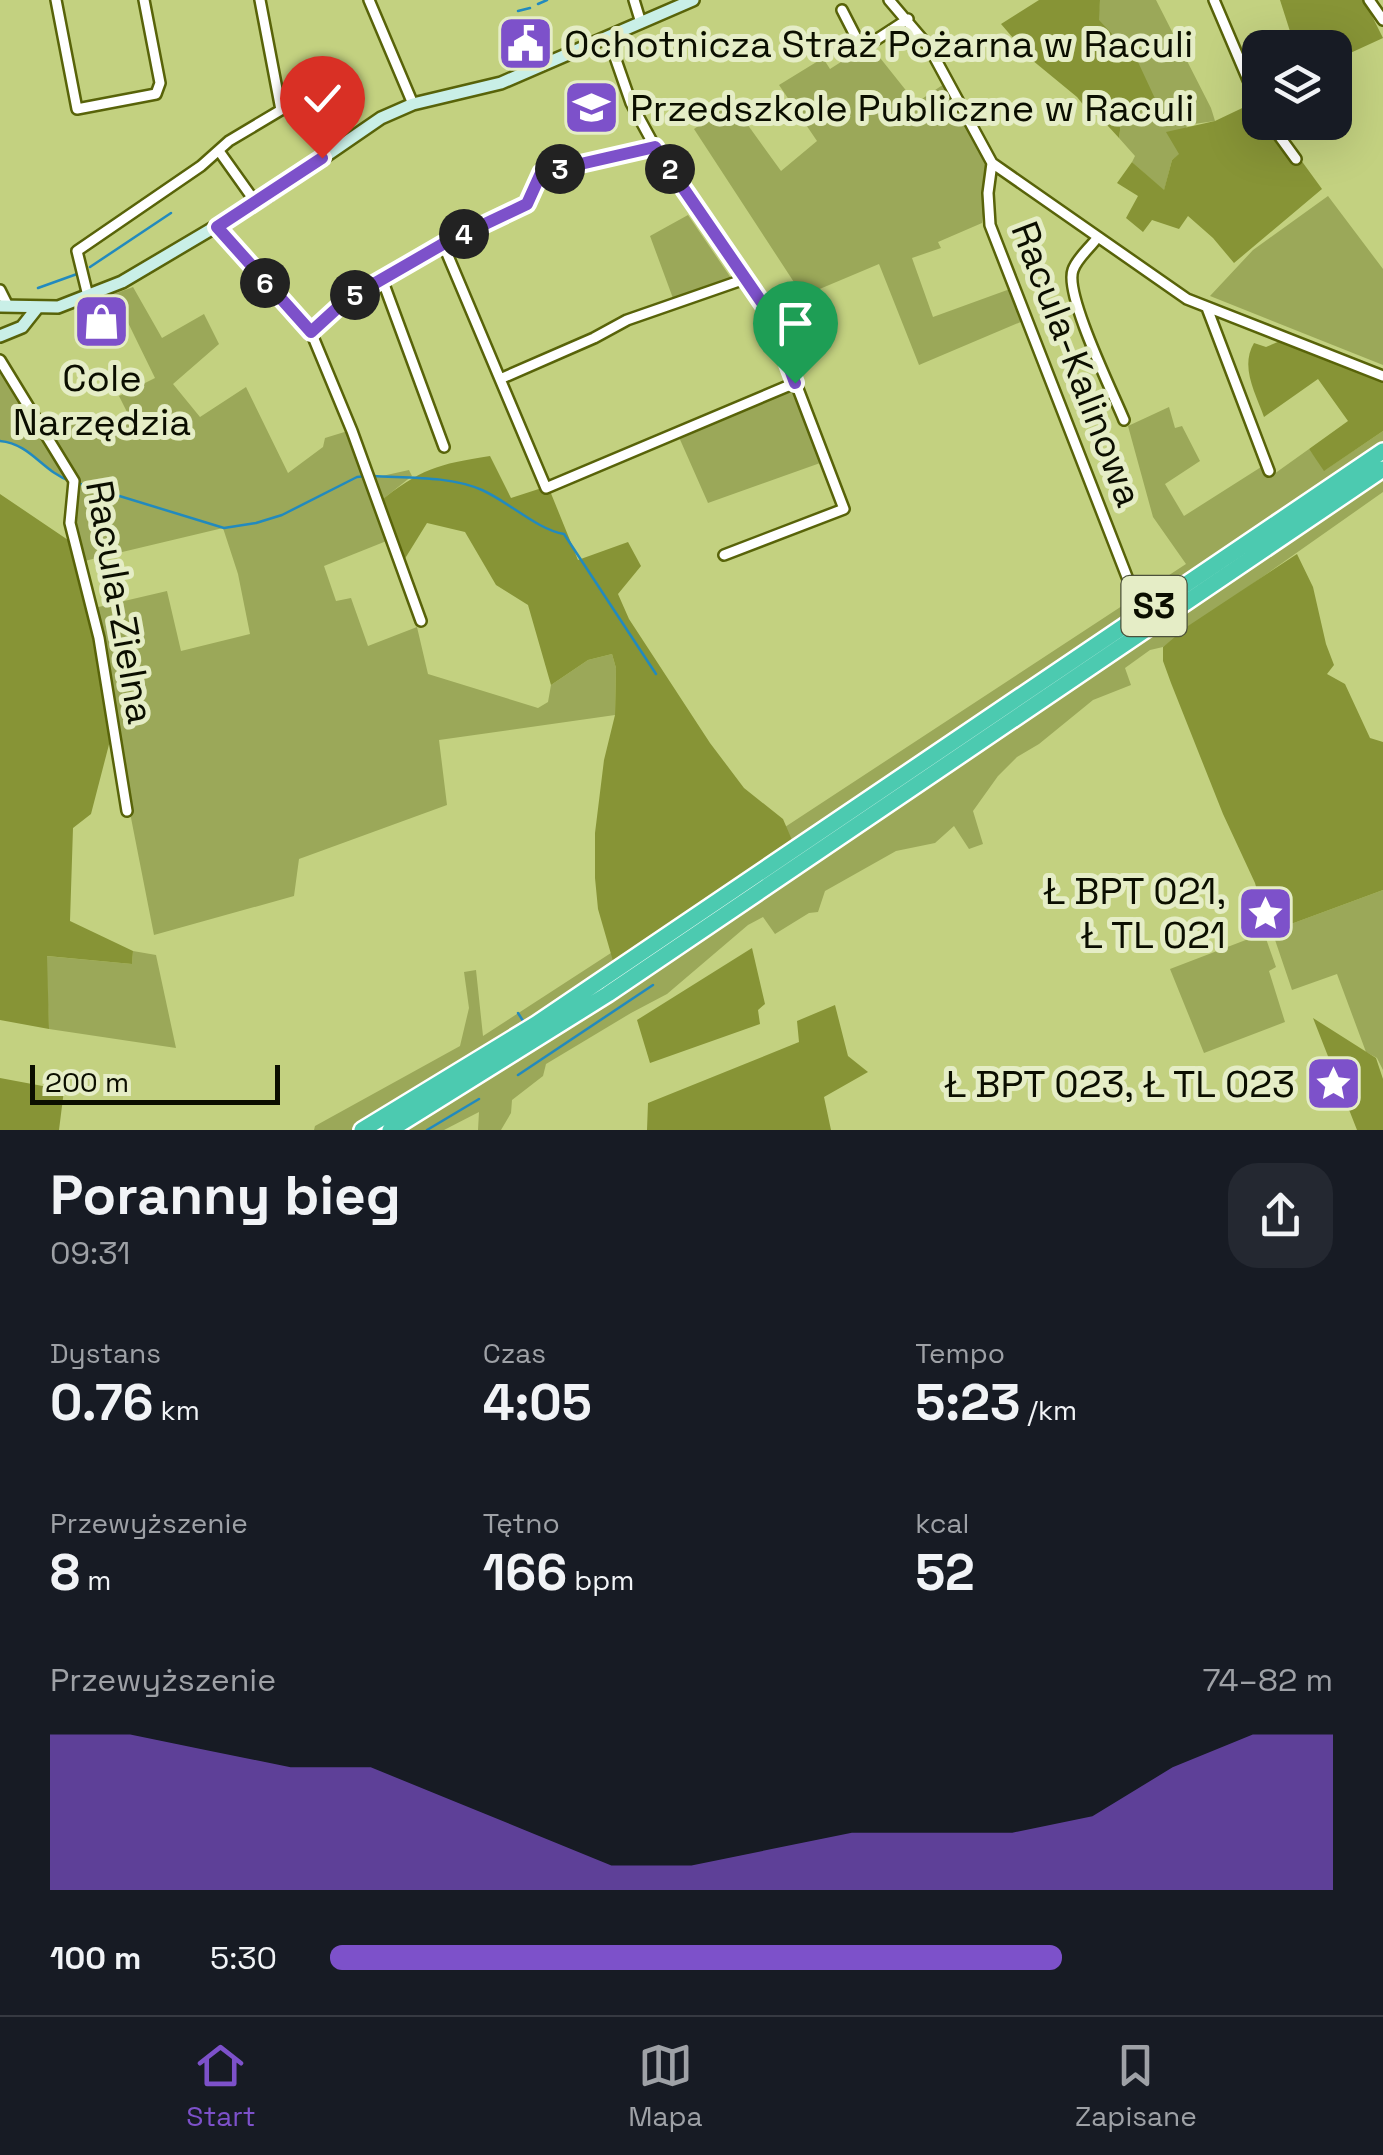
<!DOCTYPE html>
<html lang="pl">
<head>
<meta charset="utf-8">
<style>
	:root { --surface:#171b24; --page:#242831; --text:#f1f3f6; --muted:#9ea1a6; --line:#363941; --accent:#7d51ca }
	body { margin:0; font-family:"Space Grotesk",sans-serif; background:var(--page); color:var(--text); height:100vh; display:flex; flex-direction:column; font-size:38px; white-space:nowrap }
	* { box-sizing:border-box; margin:0 }
	p { font-size:32px; color:var(--muted) }
	.icon { flex:none; width:55px; height:55px; fill:none; stroke:currentColor; stroke-width:2; stroke-linecap:round; stroke-linejoin:round }
	.map { position:relative; height:1130px; overflow:hidden }
	.sheet { display:flex; flex-direction:column; background:var(--surface); flex:1 }
	.sheet>* { flex:none }
	.buttons { position:absolute; left:1242px; top:30px; display:grid; gap:20px }
	.buttons a { display:grid; place-items:center; width:110px; height:110px; border-radius:20px; background:var(--surface); box-shadow:0 10px 40px #0002; font-size:50px }
	.scale { position:absolute; left:30px; bottom:25px; width:250px; box-sizing:border-box; padding-left:10px; border:5px solid #0b0e00; border-top:0; font-size:28px; line-height:35px; white-space:nowrap; color:#0b0e00; -webkit-text-stroke:8px #e5edc6; paint-order:stroke }
	.pin { position:absolute; display:grid; place-items:center; width:85px; height:85px; color:#fff; margin:-102px -42px; border-radius:50% 50% 50% 0; rotate:-45deg; box-shadow:0 0 10px #0007 }
	.pin .icon { rotate:45deg }
	.km { position:absolute; width:50px; height:50px; margin:-25px; border-radius:50%; background:#222; color:#fff; font-size:28px; line-height:50px; text-align:center }
	.round { display:grid; place-items:center; flex:none; width:105px; height:105px; border-radius:30px; background:var(--page) }
	.headline { display:flex; align-items:center; justify-content:space-between; height:170px; padding:0 50px }
	h1 { font-size:55px; font-weight:700; line-height:75px }
	.figures { display:grid; grid-template-columns:repeat(3,1fr); gap:15px; height:170px; padding:10px 50px }
	.figures div { display:grid; align-content:center }
	.figures b { font-size:50px; font-weight:700 }
	.figures small { font-size:28px; font-weight:400 }
	.figures p { font-size:28px }
	.chart { height:280px; padding:20px 50px }
	.chart p { display:flex; justify-content:space-between }
	.chart svg { width:100%; height:180px; margin-top:10px; fill:var(--accent); opacity:.7 }
	ul { padding:0 50px; list-style:none; font-size:32px }
	li { display:grid; grid-template-columns:160px 120px 1fr; align-items:center; height:75px }
	li i { height:25px; border-radius:12px; background:var(--accent) }
	.tab-bar { display:flex; justify-content:space-around; align-items:center; height:140px; border-top:2px solid var(--line); background:var(--surface); font-size:28px; color:var(--muted) }
	.tab-bar a { display:grid; justify-items:center; gap:5px }
	.tab-bar .on { color:var(--accent) }
	.map>svg:first-child { display:block }
	.green { fill:#9ba859 }
	.forest { fill:#879436 }
	.lines { fill:none; stroke-linecap:round; stroke-linejoin:round }
	.stream { stroke:#228abe; stroke-width:2.5 }
	.street-casing { stroke:#586309; stroke-width:14 }
	.secondary-casing { stroke:#586309; stroke-width:16 }
	.highway-casing { stroke:#fff; stroke-width:20 }
	.street { stroke:#fff; stroke-width:9 }
	.secondary { stroke:#c9efe7; stroke-width:11 }
	.highway { stroke:#4ccab0; stroke-width:15 }
	.route-casing { stroke:#fff; stroke-width:20 }
	.route { stroke:#7d51ca; stroke-width:12 }
	.labels { text-anchor:middle; stroke-width:10; stroke-linejoin:round; paint-order:stroke }
	.shield { fill:#e5edc6; stroke:#4c513b; stroke-width:2.5 }
	.shield-label { font-size:35px; font-weight:bold; fill:#0b0e00 }
	.poi-label { font-size:38px; fill:#0b0e00; stroke:#e5edc6; text-anchor:start }
	.street-label { font-size:38px; fill:#0b0e00; stroke:#e5edc6 }
</style>
</head>
<body>
<div class="map">
<svg width="1383" height="1130" viewBox="0 0 1383 1130">
	<rect width="100%" height="100%" fill="#c3d180"/>
	<!-- green -->
	<path class="green" d="M1100 0H1156L1211 108 1215 121 1187 125 1180 154 1172 160 1164 191 1132 162 1135 156 1119 138 1124 100 1098 20Z
		M869 44 916 103 944 84 988 164 982 223 938 242 941 248 912 258 933 317 1010 289 1023 321 919 365 879 264 803 296 694 129 732 103 781 171 817 141 779 85 823 58 830 69Z
		M1328 196 1383 269V365L1210 296 1253 250Z
		M688 215 731 278 674 301 650 236Z
		M133 287 162 338 204 314 219 344 173 384 200 417 246 387 288 473 323 447 325 438 351 430 368 476H382L409 470 412 476 378 503 389 540 324 566 336 601 351 598 368 646 417 627 428 674 538 708 548 702 551 685 588 660 612 654 616 668 615 715 439 740 447 805 299 859 294 896 154 935 90 609 167 591 181 651 250 634 238 574 223 528 76 563 71 542 73 482C45 472 31 444 0 441V368L48 444 83 416 96 438 131 420 119 396 155 378 114 294Z
		M793 387 823 462 708 503 678 435Z
		M1169 407 1175 428 1182 426 1200 461 1165 484 1184 516 1269 462 1274 474 1309 449 1325 470 1383 431V492L1163 647 1150 650 1125 668 1131 685 1093 700 1039 744 1017 757 998 776 973 811 983 844 969 849 954 826 935 843 896 851 825 891 818 912 809 913 775 934 763 917 748 925 667 994 631 1013 546 1064 543 1076 512 1100 511 1113 501 1130H478L479 1112 444 1130H314L315 1126 460 1046 469 1008 464 972 476 970 483 1036 614 951 785 827 1186 564 1153 517 1128 426Z
		M1383 890V1070L1377 1058 1366 1052 1337 974 1292 990 1272 931Z
		M1264 933 1276 967 1269 971 1285 1022 1204 1053 1170 969Z
		M133 951 156 955 176 1048 49 1029 46 956 132 964Z"/>
	<!-- forest -->
	<path class="forest" d="M1039 0H1100L1099 20 1138 62 1158 105 1149 115 1124 101 1119 138 1097 114 1093 117 1077 97 1032 60 1001 24Z
		M1280 0H1364L1383 38 1335 60V48L1295 47Z
		M1257 101 1260 122 1274 123 1322 189 1234 263 1213 238 1188 216 1179 229 1152 220 1143 232 1126 218 1138 196 1117 183 1132 162 1164 190 1172 160 1179 154 1166 132 1215 121Z
		M1280 341 1383 380V431L1324 471 1309 449 1348 421 1318 379 1264 417C1255 392 1240 367 1254 343L1266 347Z
		M490 456 511 498 548 486 578 560 628 542 641 566 618 594 629 619 710 743 744 788 783 819 792 840 613 961 598 909 595 878V833L604 760 615 715 616 668 612 654 588 660 551 685 528 605 496 585 465 532 427 523 401 565 378 503C420 469 438 464 490 456Z
		M0 494 71 542 90 609 113 729 91 814 73 828 70 921 133 951 132 964 47 956 49 1029 0 1020Z
		M1297 554 1313 587 1326 644 1334 665 1327 674 1345 684 1370 738 1383 742V890L1291 924 1283 918 1269 917 1262 908 1255 883 1223 814 1171 683 1163 661V647L1188 626Z
		M752 948 765 1004 758 1010 760 1024 650 1063 637 1020Z
		M835 1005 848 1056 868 1072 824 1097 831 1130H647L648 1103 799 1042 797 1021Z
		M1313 1018 1376 1058 1383 1079V1130H1357Z
		M0 1078 64 1090 59 1130H0Z"/>
	<g class="lines">
		<!-- stream -->
		<path class="stream" d="M538 4 547 0
			M518 11 530 8
			M90 267 171 213
			M38 288 77 274
			M0 441C31 444 42 471 70 481
			M373 476C409 478 450 476 482 490 509 502 538 530 564 534L656 674
			M77 483 224 528 256 523 282 515 357 477 366 476
			M518 1013 525 1024
			M518 1075 653 985
			M427 1130 479 1099"/>
		<defs>
			<path id="street" d="M56 0 77 109 156 94 160 83 144 0
				M369 0 413 104
				M634 0 641 23
				M889 0 929 47 992 163 1187 299 1383 376
				M1214 0 1260 108
				M1369 0 1383 20
				M842 10 862 49 908 19
				M608 37 631 103 655 147 769 313 844 509 724 555
				M1269 122 1296 159
				M219 151 256 203
				M992 163 988 193 990 225 1129 582
				M217 227 311 332 352 431 421 621
				M1097 238C1090 248 1077 258 1073 270 1064 294 1113 393 1124 420
				M443 244 546 488 795 383
				M382 279 444 447
				M0 290 8 306
				M88 296 77 251 201 166 229 141 281 110 260 0
				M1207 308 1269 471
				M311 332 345 300 443 244 529 203 541 173 655 147
				M0 360 74 481 70 523 99 638 127 811
				M500 379 594 338 627 320 745 279"/>
			<path id="secondary" d="M0 306 58 307 122 282 269 195 381 118 413 104 501 83 693 0
				M0 336 22 327 37 308"/>
			<path id="highway" d="M362 1130 536 1024 1383 451
				M390 1130 608 994 1383 469"/>
		</defs>
		<!-- street casing -->
		<use href="#street" class="street-casing"/>
		<!-- secondary casing -->
		<use href="#secondary" class="secondary-casing"/>
		<!-- highway casing -->
		<use href="#highway" class="highway-casing"/>
		<!-- street -->
		<use href="#street" class="street"/>
		<!-- secondary -->
		<use href="#secondary" class="secondary"/>
		<!-- highway -->
		<use href="#highway" class="highway"/>
	</g>
	<g class="lines">
		<defs>
			<path id="route" d="M322 158 217 227 311 332 346 300 443 244 527 204 541 173 655 147 769 313 795 383"/>
		</defs>
		<!-- route casing -->
		<use href="#route" class="route-casing"/>
		<!-- route -->
		<use href="#route" class="route"/>
	</g>
	<!-- icons -->
	<defs>
		<symbol id="civic-square" viewBox="-11 -11 22 22"><rect x="-9" y="-9" width="18" height="18" rx="4" fill="#7d51ca" stroke="#e5edc6"/><path d="M-.6-6.5H3V-4.5H.6V-3L4-1V1h2V6H-6V1h2V-1L-.6-3ZM-1.2 2.5V6h2.4V2.5Z" fill="#fff"/></symbol>
		<symbol id="school-square" viewBox="-11 -11 22 22"><rect x="-9" y="-9" width="18" height="18" rx="4" fill="#7d51ca" stroke="#e5edc6"/><path d="M0-5L7-2L0 1L-7-2ZM-4 1L0 2.5L4 1V4Q0 6-4 4Z" fill="#fff"/></symbol>
		<symbol id="shop-square" viewBox="-11 -11 22 22"><rect x="-9" y="-9" width="18" height="18" rx="4" fill="#7d51ca" stroke="#e5edc6"/><path d="M-5-2.5h2.3a2.7 3.5 0 0 1 5.4 0H5L5.5 6h-11ZM-1.5-2.5h3a1.5 2.3 0 0 0-3 0Z" fill="#fff"/></symbol>
		<symbol id="sight-square" viewBox="-11 -11 22 22"><rect x="-9" y="-9" width="18" height="18" rx="4" fill="#7d51ca" stroke="#e5edc6"/><path d="M0-6L1.8-2.2L6-1.7L2.9 1.2L3.7 5.4L0 3.3L-3.7 5.4L-2.9 1.2L-6-1.7L-1.8-2.2Z" fill="#fff"/></symbol>
	</defs>
	<g fill-rule="evenodd">
		<use href="#civic-square" x="494" y="12" width="63" height="63"/>
		<use href="#school-square" x="560" y="76" width="63" height="63"/>
		<use href="#shop-square" x="70" y="290" width="63" height="63"/>
		<use href="#sight-square" x="1234" y="882" width="63" height="63"/>
		<use href="#sight-square" x="1302" y="1052" width="63" height="63"/>
	</g>
	<g class="labels">
		<!-- shield labels -->
		<rect class="shield" x="1121.5" y="576" width="65" height="60" rx="8"/>
		<g class="shield-label">
			<text x="1154" y="618">S3</text>
		</g>
		<!-- poi labels -->
		<g class="poi-label">
			<text x="564" y="57">Ochotnicza Straż Pożarna w Raculi</text>
			<text x="630" y="121">Przedszkole Publiczne w Raculi</text>
			<text x="102" y="391" text-anchor="middle">Cole<tspan x="102" dy="44">Narzędzia</tspan></text>
			<text x="1226" y="904" text-anchor="end">Ł BPT 021,<tspan x="1226" dy="44">Ł TL 021</tspan></text>
			<text x="1295" y="1097" text-anchor="end">Ł BPT 023, Ł TL 023</text>
		</g>
		<!-- street labels -->
		<g class="street-label">
			<text transform="translate(1077 364) rotate(69)" y="13">Racula-Kalinowa</text>
			<text transform="translate(120 602) rotate(80)" y="13">Racula-Zielna</text>
		</g>
	</g>
</svg>
<div class="buttons">
<a><svg class="icon" aria-label="layers" viewBox="0 0 24 24"><path d="M12 4l9 5-9 5-9-5zM3 14l9 5 9-5"/></svg></a>
</div>
<div class="scale">200 m</div>
<div class="pin" style="left:795px;top:383px;background:#1e9e55"><svg class="icon" aria-label="arrive" viewBox="0 0 24 24"><path d="M6 21V4h12l-3 4 3 4H6"/></svg></div>
<div class="pin" style="left:322px;top:158px;background:#d93025"><svg class="icon" aria-label="check" viewBox="0 0 24 24"><path d="M5 12l5 5 9-10"/></svg></div>
<b class="km" style="left:670px;top:169px">2</b>
<b class="km" style="left:560px;top:169px">3</b>
<b class="km" style="left:464px;top:234px">4</b>
<b class="km" style="left:355px;top:295px">5</b>
<b class="km" style="left:265px;top:283px">6</b>
</div>
<section class="sheet">
<div class="headline"><div><h1>Poranny bieg</h1><p>09:31</p></div><a class="round"><svg class="icon" aria-label="share" viewBox="0 0 24 24"><path d="M12 15V3M7 8l5-5 5 5M5 13v7h14v-7"/></svg></a></div>
<div class="figures">
<div><p>Dystans</p><b>0.76<small> km</small></b></div>
<div><p>Czas</p><b>4:05</b></div>
<div><p>Tempo</p><b>5:23<small> /km</small></b></div>
</div>
<div class="figures">
<div><p>Przewyższenie</p><b>8<small> m</small></b></div>
<div><p>Tętno</p><b>166<small> bpm</small></b></div>
<div><p>kcal</p><b>52</b></div>
</div>
<div class="chart"><p><span>Przewyższenie</span>74–82 m</p>
<svg viewBox="0 0 160 44" preserveAspectRatio="none"><path d="M0 44V6L10 6L20 10L30 14L40 14L50 22L60 30L70 38L80 38L90 34L100 30L110 30L120 30L130 26L140 14L150 6L160 6V44z"/></svg>
</div>
<ul>
<li><b>100 m</b>5:30<i style="width:73%"></i></li>
</ul>
</section>
<nav class="tab-bar">
<a class="on"><svg class="icon" aria-label="home" viewBox="0 0 24 24"><path d="M3 11l9-7 9 7M6 9v11h12V9"/></svg>Start</a>
<a><svg class="icon" aria-label="map" viewBox="0 0 24 24"><path d="M3 6l6-2 6 2 6-2v14l-6 2-6-2-6 2zM9 4v14M15 6v14"/></svg>Mapa</a>
<a><svg class="icon" aria-label="saved" viewBox="0 0 24 24"><path d="M7 4h10v16l-5-4-5 4z"/></svg>Zapisane</a>
</nav>
</body>
</html>
